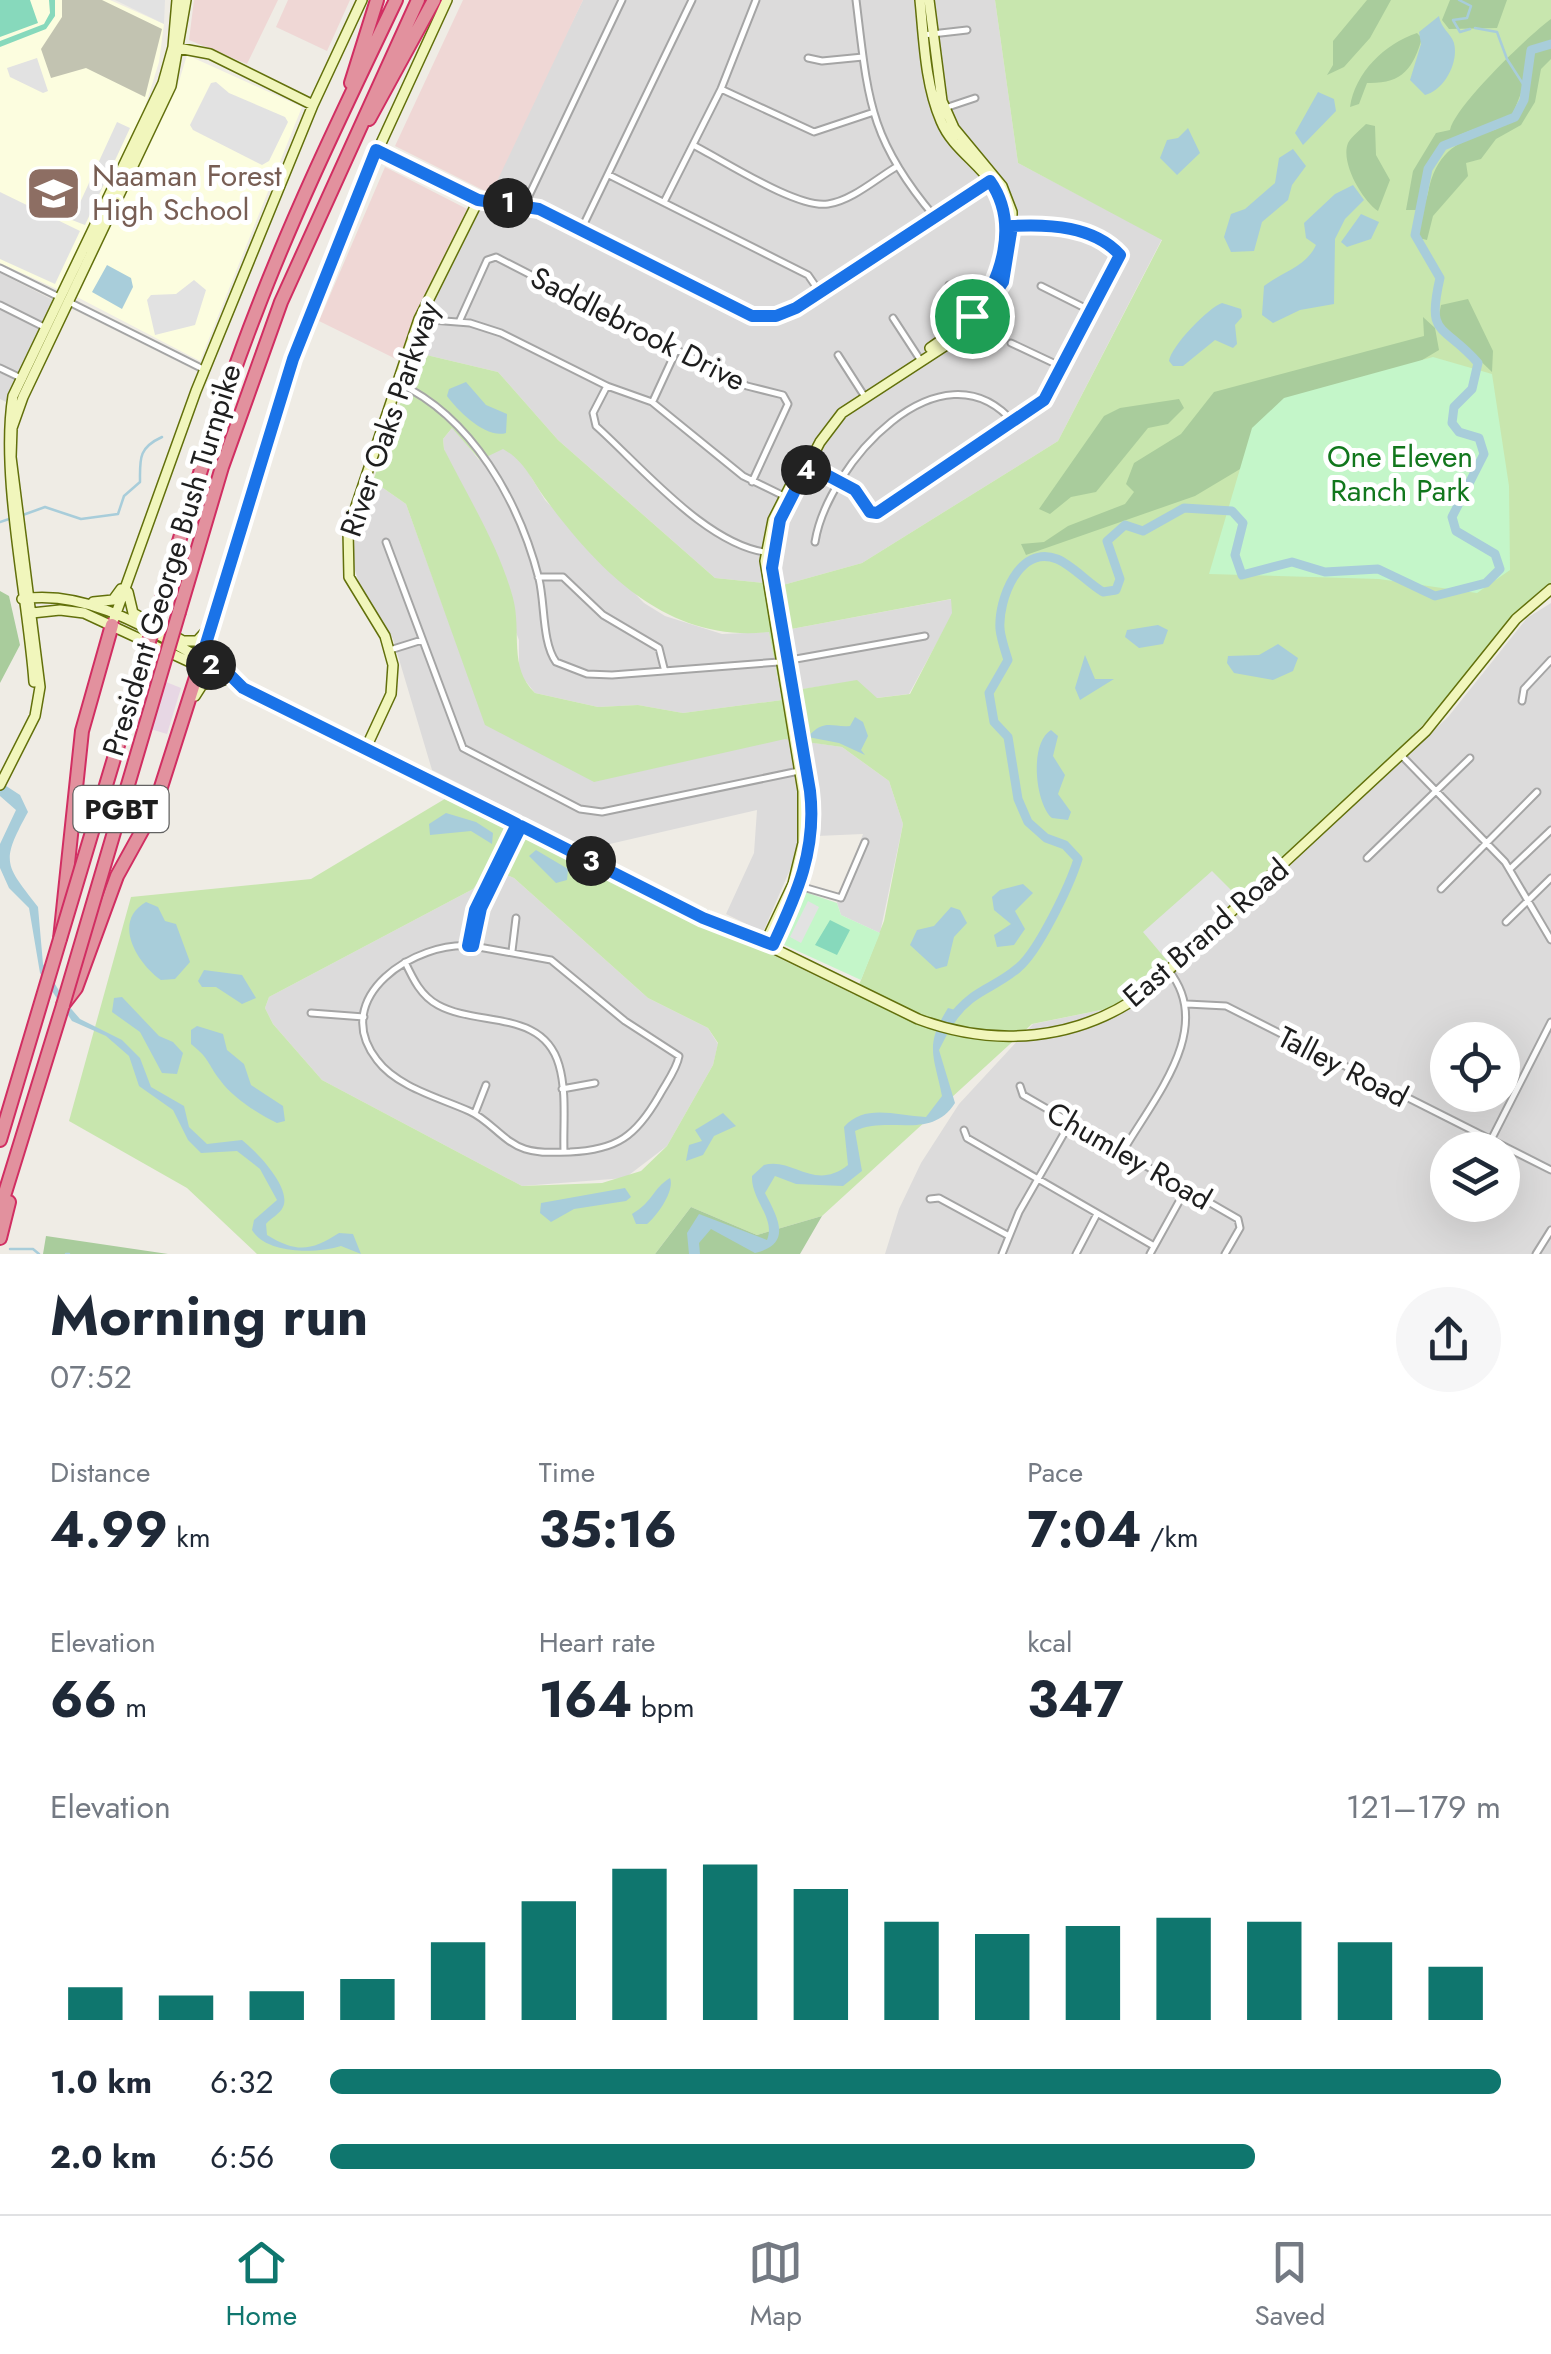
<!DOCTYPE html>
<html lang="en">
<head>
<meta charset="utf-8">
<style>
	:root { --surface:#fff; --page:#f6f6f7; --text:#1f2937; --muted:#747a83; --line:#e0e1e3; --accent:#0f766e }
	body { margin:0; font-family:Jost,sans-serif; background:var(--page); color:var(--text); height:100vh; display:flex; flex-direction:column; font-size:38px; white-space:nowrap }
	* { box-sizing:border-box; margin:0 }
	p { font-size:32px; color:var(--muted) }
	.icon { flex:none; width:55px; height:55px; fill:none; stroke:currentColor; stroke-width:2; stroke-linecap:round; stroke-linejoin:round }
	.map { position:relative; height:1254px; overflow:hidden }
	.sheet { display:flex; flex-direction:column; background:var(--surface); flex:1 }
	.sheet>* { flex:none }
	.tools { position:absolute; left:1430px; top:1022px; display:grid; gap:20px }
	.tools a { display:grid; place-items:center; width:90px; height:90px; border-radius:50%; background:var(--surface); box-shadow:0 10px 40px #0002; font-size:50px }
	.pin { position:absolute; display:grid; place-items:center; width:85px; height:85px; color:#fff; margin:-42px; border:5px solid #fff; border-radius:50%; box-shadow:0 2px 10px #0007 }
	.km { position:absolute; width:50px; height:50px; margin:-25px; border-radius:50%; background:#222; color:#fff; font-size:28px; line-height:50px; text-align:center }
	.round { display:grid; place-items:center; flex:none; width:105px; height:105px; border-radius:52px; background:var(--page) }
	.summary { display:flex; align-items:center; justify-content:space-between; height:170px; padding:0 50px }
	h1 { font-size:55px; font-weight:700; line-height:75px }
	.metrics { display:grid; grid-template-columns:repeat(3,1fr); gap:15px; height:170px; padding:10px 50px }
	.metrics div { display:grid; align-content:center }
	.metrics b { font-size:50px; font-weight:700 }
	.metrics small { font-size:28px; font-weight:400 }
	.metrics p { font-size:28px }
	.chart { height:280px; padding:20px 50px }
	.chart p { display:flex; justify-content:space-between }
	.chart svg { width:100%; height:180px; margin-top:10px; stroke:var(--accent); stroke-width:6 }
	ul { padding:0 50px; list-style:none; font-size:32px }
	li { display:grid; grid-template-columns:160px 120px 1fr; align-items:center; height:75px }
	li i { height:25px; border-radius:12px; background:var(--accent) }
	.tabs { display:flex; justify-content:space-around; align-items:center; height:140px; border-top:2px solid var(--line); background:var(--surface); font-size:28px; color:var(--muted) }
	.tabs a { display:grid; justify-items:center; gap:5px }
	.tabs .active { color:var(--accent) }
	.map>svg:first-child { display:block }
	.residential { fill:#dcdbdb; fill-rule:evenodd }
	.commercial { fill:#efd7d5 }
	.industrial { fill:#e7d7e4 }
	.education { fill:#fcfddf }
	.construction { fill:#c2c3b1 }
	.grass { fill:#c8e6ae; fill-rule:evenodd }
	.forest { fill:#a9cc9c }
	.park { fill:#c4f6c9 }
	.pitch { fill:#87d9bc }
	.parking { fill:#e2e2e2 }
	.water { fill:#a8cdda }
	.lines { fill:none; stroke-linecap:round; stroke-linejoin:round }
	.stream { stroke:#a8cdda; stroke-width:2.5 }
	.river { stroke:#a8cdda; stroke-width:9 }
	.street-casing { stroke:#a5a5a5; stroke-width:9 }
	.secondary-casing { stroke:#62700b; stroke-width:12 }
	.highway-casing { stroke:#d12e62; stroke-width:16 }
	.street { stroke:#fff; stroke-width:5 }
	.secondary { stroke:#f1f6bc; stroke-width:9 }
	.highway { stroke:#e2919e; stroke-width:12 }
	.highway-bridge-casing { stroke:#d12e62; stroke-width:16; stroke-linecap:butt }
	.highway-bridge { stroke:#e2919e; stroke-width:12 }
	.route-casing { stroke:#fff; stroke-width:20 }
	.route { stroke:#1a73e8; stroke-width:12 }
	.labels { text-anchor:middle; stroke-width:10; stroke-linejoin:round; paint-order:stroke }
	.shield { fill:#fff; stroke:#626262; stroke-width:2.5 }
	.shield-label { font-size:28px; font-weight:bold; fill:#1e1e1e }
	.education-label { font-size:30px; fill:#785e54; stroke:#fff; text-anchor:start }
	.street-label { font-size:30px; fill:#1e1e1e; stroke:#fff }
	.park-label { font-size:30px; fill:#12771d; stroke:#fff }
</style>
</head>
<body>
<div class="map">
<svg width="1551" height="1254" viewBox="0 0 1551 1254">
	<rect width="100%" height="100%" fill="#efece5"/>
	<!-- residential -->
	<path class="residential" d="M583 0H995L1018 163 1162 239 1058 441 862 563 783 585 715 578 558 440 498 372 418 353 429 313Z
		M0 273 57 302 6 402 0 399Z
		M453 427 479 460 503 448 519 457 545 500 644 603 665 616 722 634 769 632 782 700 683 713 638 705 598 707 535 693 519 673V640L444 449 443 439Z
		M373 481 406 504 486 725 789 739 801 811 798 851 763 932 726 914 754 853 757 810 588 849 432 770 393 639 361 589 353 564 355 535Z
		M952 599 953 613 909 694 876 698 857 681 796 690 786 630Z
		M1551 603V1254H885L899 1209 921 1163 959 1104 1033 1024 1111 1008 1169 963 1179 970 1448 717 1527 618ZM1448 1040H1502V1095H1448ZM1448 1150H1502V1205H1448Z
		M808 742 842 747 889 781 903 824 880 933 841 915 837 903 863 834 817 836Z
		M489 868 514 878 648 998 708 1028 718 1044 713 1065 667 1146 625 1178 522 1186 322 1080 273 1024 265 1008 269 997 473 889Z"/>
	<!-- commercial -->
	<path class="commercial" d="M194 0H278L247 64 189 40Z
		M288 0H350L327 51 276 27Z
		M463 0H583L491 194 395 146Z
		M385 167 467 209 413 323 400 361 319 321Z"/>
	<!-- industrial -->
	<path class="industrial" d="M151 676 181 688 167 734 137 725Z"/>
	<!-- education -->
	<path class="education" d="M0 0H110L164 24 159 62 140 123 59 290 0 263Z
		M187 55 302 107 200 361 77 297 177 88Z"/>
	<!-- construction -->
	<path class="construction" d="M62 0H102L162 29 145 97 86 68 51 78 41 49 62 17Z"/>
	<!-- grass -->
	<path class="grass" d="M995 0H1551V586L1521 608 1449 699 1346 801 1127 998 1111 1008 1032 1024 822 1216 757 1235 691 1207 655 1254H257L187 1188 69 1121 131 897 311 879 448 797 855 995 884 921 903 824 889 781 842 747 785 739 594 782 485 725 406 504 373 481 418 353 498 372 558 440 715 578 783 585 862 563 1058 441 1162 240 1018 163ZM452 428 480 460 503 449C525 461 532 481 547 501 602 575 670 643 769 632L782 700 683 713 638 705 598 707 535 693C508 667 522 632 513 598 499 546 468 497 444 449L443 439ZM951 599 952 613 910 694 877 698 857 680 796 690 786 630ZM489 868 514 878 648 998 708 1028 718 1043 713 1065 667 1146 641 1171 602 1183 522 1186 322 1080 273 1024 265 1008 269 997 473 889Z"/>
	<!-- forest -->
	<path class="forest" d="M1367 0H1391L1370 38 1344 67 1327 75 1333 65V41Z
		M1450 0H1507L1497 28 1449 29 1442 20Z
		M1551 19V59L1541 69 1535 102 1521 125 1496 139 1481 159 1466 163 1468 176 1433 216 1427 240 1419 238C1418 220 1424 209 1428 193 1445 105 1528 161 1528 75L1512 116C1483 129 1446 131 1429 162 1422 176 1421 195 1416 210H1406L1413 171 1436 133 1450 130C1455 106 1529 35 1551 19Z
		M1417 33 1422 38C1413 69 1402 84 1367 83L1359 104 1350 107C1355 73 1384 44 1417 33Z
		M1366 124 1375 126 1376 155 1390 180 1378 211C1363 201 1340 163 1348 143 1351 137 1361 129 1366 124Z
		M1468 299 1493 351 1492 372 1438 320 1441 305Z
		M1423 317 1435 328 1439 350 1195 496 1026 555 1021 544 1044 542 1068 526 1125 504 1134 492 1126 484 1134 463 1181 434 1214 392 1424 336Z
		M1179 399 1184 408 1168 424 1148 428 1096 492 1071 497 1050 514 1039 509 1104 416 1120 408Z
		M0 591 9 596 20 645 0 683Z
		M691 1207 757 1235 822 1216 800 1254H655Z
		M46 1236 168 1254H43Z"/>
	<!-- park -->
	<path class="park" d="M1433 357 1492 374 1509 486 1510 570 1477 593 1379 579 1209 574 1252 428 1284 398Z
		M802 891 837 903 841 915 880 933 861 980 778 942Z"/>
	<!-- pitch -->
	<path class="pitch" d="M0 0H30L38 23 0 37Z
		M49 0H55V16L46 29 0 47V41L44 24 50 13Z
		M830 920 850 930 837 955 815 945Z"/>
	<!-- parking -->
	<path class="parking" d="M115 0H165L164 24Z
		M37 58 48 91 43 93 10 77 7 68Z
		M216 82 229 93 285 117 288 122 269 161 262 165 193 130 190 125 211 83Z
		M117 122 130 128 85 225 72 220Z
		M0 192 80 231 55 284 0 259Z
		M194 280 206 290 195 325 155 335 147 300 151 295 176 294Z
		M1212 871 1240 899 1169 963 1143 932Z
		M808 901 819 907 801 943 790 937Z"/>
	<!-- water -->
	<path class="water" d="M1439 16C1441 29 1451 33 1454 43 1459 63 1444 90 1425 95L1410 80 1421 44 1419 32Z
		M1318 92 1334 99 1336 111 1303 145 1295 133Z
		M1188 128 1200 153 1177 175 1160 158 1167 140 1178 138Z
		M1293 149 1306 166 1292 185 1288 200 1262 222 1254 251 1231 252 1224 237 1231 214 1245 209 1275 183 1279 158Z
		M1353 185 1364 200 1345 219 1335 239 1334 304 1300 310 1273 323 1262 315 1264 286C1282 272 1306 267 1316 245L1306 238 1304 223 1335 194Z
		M1361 214 1379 222 1371 239 1347 247 1341 242Z
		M107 265 131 278 133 287 122 309 92 292Z
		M1222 303 1241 309 1242 317 1235 325 1237 344 1233 348 1215 340 1183 366H1173L1169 361C1171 346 1209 307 1222 303Z
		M466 382 486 405 507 414 506 433C486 439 458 411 447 396L449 389Z
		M1158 625 1168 630 1163 644 1139 648 1125 637 1127 630Z
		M1278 644 1298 658 1293 671 1273 680 1234 673 1227 663 1228 656 1259 655Z
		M1085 655 1095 679H1114L1080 700 1075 688Z
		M855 717 863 722 868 736 861 750 865 755 839 743 808 737C824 718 833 728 850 726Z
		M1051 730 1058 736 1053 756 1065 775 1058 794 1071 812 1068 820 1052 818C1035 803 1029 743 1051 730Z
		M0 782 20 795 28 812C0 863 5 864 38 907L43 964 67 1004 80 1019 122 1040 140 1058 151 1087 184 1106 189 1127 207 1144 242 1140C256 1151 292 1188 283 1207 280 1214 271 1218 266 1224L267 1235C298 1254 312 1250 339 1233L353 1234 361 1254 341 1246C316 1254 266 1254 252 1230L254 1220 277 1200 260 1169 237 1151 201 1153 188 1140 173 1110 139 1086 129 1056 106 1036 72 1021 40 973 29 908 9 888 0 868V844L16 810 0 796Z
		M446 813 476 822 493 833 492 844 471 831 430 835 429 824Z
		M536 850 568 869 567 880 556 883 529 856Z
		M1023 884 1033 893 1015 911 1025 929 1014 945 997 947 994 935 1011 924 994 910 992 897 1000 890Z
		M146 902 158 907 165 921 176 924 190 962 175 979 161 980C138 964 111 922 146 902Z
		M951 907 960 910 967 923 954 937 947 966 936 969 910 945 917 930 934 926Z
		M204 970 242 975 256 998 242 1004 216 987H202L198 981Z
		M122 997 159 1036 173 1042 183 1053 177 1074 162 1073 140 1032 112 1012 114 998Z
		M948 1008 959 1011 939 1050 955 1103C931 1141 889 1115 855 1131L862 1171 843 1186 796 1184 775 1176 765 1193C778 1218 793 1244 755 1253L711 1229 699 1243 700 1254H689L687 1233 699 1214 767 1240C776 1218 751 1200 752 1176L764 1165C793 1157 814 1192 848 1165L844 1127C865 1103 896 1116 926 1117L942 1096C934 1055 924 1046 948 1008Z
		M197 1026 223 1034 227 1050 244 1064 251 1085 283 1106 285 1121 277 1123C258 1114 232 1097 220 1080 207 1063 210 1059 191 1044V1030Z
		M723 1113 736 1126 714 1136 703 1155 686 1161 689 1145 702 1141 695 1130Z
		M670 1178C675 1190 658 1215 647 1224H636L632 1214C654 1201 652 1189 670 1178Z
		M625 1188 631 1197 626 1201 574 1209 551 1222 540 1213 541 1203Z"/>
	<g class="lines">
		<!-- stream -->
		<path class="stream" d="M1459 0 1471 6 1467 18 1453 20 1460 32 1470 29
			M1475 28 1497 32 1507 59 1525 87
			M20 516 45 507 81 519 118 514 124 496 140 482C140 459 138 448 162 437
			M0 522 12 518
			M10 1249H33L39 1254
			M66 1254H69"/>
		<!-- river -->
		<path class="river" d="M951 1020C971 990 994 989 1018 968 1038 952 1070 885 1078 859L1065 845 1046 838 1028 822 1018 799 1008 737 994 722 989 693 1008 660C1005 650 1001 639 1000 629 998 600 1019 544 1057 559 1072 565 1088 583 1103 592L1116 590 1120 579 1107 541 1125 525 1143 531 1184 508 1232 511 1243 523 1235 555 1242 575 1292 562 1325 572 1378 569 1435 596 1486 583 1500 569 1495 554 1456 531 1452 517 1484 454 1479 438 1459 432 1452 423 1454 407 1472 389 1478 363C1443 323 1426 338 1440 278L1415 235 1428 169 1443 146 1515 117 1524 100 1531 50 1551 44"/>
		<defs>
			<path id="street" d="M856 0C868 97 868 138 934 216
				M923 35 967 30
				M808 58 822 61 863 57
				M721 89 814 132 871 113
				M945 108 975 98
				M693 145C723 160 797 209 828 204 851 201 876 179 896 167
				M609 175 808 275 819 291
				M665 200 721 89 756 0
				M525 204 622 0
				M581 230 692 0
				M0 268 59 297
				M949 285 971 315
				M1041 286 1091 311
				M69 302 205 370
				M0 305 44 327
				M893 318 921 361
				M419 319 470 323 501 333 607 386 652 402 743 476 786 497
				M459 322 487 260 496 257 747 386 783 395 788 404 752 482
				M1011 343 1062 367
				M838 355 865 397
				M0 368 23 379
				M398 383C472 417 519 501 539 579 545 603 542 643 556 662L587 674 612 675 779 662 925 636
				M607 386 593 413 596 426C641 466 710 550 773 553
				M653 401 677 349
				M806 464 855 490 870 512 877 513 1044 401 1120 255C1094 226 1047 223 1010 226
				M386 542 463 748 580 809 602 812 799 771
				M815 542C827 466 941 337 1014 423
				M538 577H563L603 615 659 648 664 668
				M390 650 422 640
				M1522 701 1524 689 1551 660
				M1401 755 1505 862 1551 940
				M1367 858 1470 758
				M1510 869 1551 830
				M796 885 841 898 865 842
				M1441 889 1537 792
				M1506 922 1551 878
				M467 946 475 910 516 824
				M473 946 551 960 625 1021 679 1056C677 1069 666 1083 659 1096 636 1136 617 1150 570 1152 555 1152 540 1154 525 1149 503 1142 490 1120 469 1111 440 1098 397 1087 377 1060 328 997 416 940 473 946Z
				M473 946 481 908 521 826
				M512 951 516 918
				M405 962C413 979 421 996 438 1005 478 1027 543 1009 559 1065 567 1092 563 1125 564 1152
				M1187 1004 1226 1006 1551 1170
				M311 1013 364 1017
				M1020 1086 1023 1095 1238 1219 1240 1228 1225 1254
				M562 1089 595 1083
				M475 1113 486 1085
				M964 1130 967 1138 1154 1246
				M1490 1142 1551 1022
				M1122 1153C1152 1100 1216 1029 1169 971
				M930 1199 939 1198 1009 1236
				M1002 1254 1019 1212 1070 1123
				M1076 1254 1097 1214
				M1150 1254 1186 1189
				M1536 1254 1551 1230"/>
			<path id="secondary" d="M920 0C924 40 925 84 941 121 952 148 978 162 994 186 1034 247 979 316 930 348
				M178 48 210 54 313 105
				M377 150 478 201 539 209 742 313 769 317 796 308 994 178
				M128 592 133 613 183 641H197L207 630
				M22 599C97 588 165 641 229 674L233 682 259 697 918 1019C995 1048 1078 1041 1145 992L1426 731 1516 619 1551 589
				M93 602 113 600 121 589
				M32 613 60 610 84 613 233 682
				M114 619 196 391 313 105 362 0
				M200 666 293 359 353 204 447 0
				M34 682C28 598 0 474 13 396L163 83 173 47 177 0
				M195 696 202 685 223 680
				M365 750 391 694 393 665 385 636 349 577 348 530 419 319 478 201
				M0 785 35 716 40 687 11 457 12 428 23 397 171 86 186 0
				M766 941 793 884 803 843V791L765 561 773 520 802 463
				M773 945C796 894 817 849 810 791L773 579 780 519 820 442 842 413 948 344 985 313 1003 282 1012 245V212L1002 186 954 128 942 101 929 0"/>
			<path id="highway" d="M351 83 377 0
				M369 119 434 0
				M159 608C189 508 218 409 256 312 297 205 347 103 396 0
				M179 612 222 467 281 302 418 0
				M0 1140 60 939 82 731 112 625
				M0 1209 63 1005 76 988 117 876 154 809 199 668
				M0 1238 9 1202"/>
		</defs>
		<!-- street casing -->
		<use href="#street" class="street-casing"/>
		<!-- secondary casing -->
		<use href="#secondary" class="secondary-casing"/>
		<!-- highway casing -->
		<use href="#highway" class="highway-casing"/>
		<!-- street -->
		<use href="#street" class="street"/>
		<!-- secondary -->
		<use href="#secondary" class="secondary"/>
		<!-- highway -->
		<use href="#highway" class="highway"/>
		<defs>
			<path id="highway-bridge" d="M60 939 159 608
				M63 1005 179 612"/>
		</defs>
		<!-- highway-bridge casing -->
		<use href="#highway-bridge" class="highway-bridge-casing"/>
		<!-- highway-bridge -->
		<use href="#highway-bridge" class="highway-bridge"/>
	</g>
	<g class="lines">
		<defs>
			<path id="route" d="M376 150 478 200 539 209 752 316H776L796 308 990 181C1019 222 1003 280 972 316L976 322 1003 282 1012 226C1049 224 1094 226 1120 255L1044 400 877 513 870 512 855 490 808 465 780 520 772 568 810 791C817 849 797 894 773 945L703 918 521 826 481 908 473 946H468L475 910 517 824 243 688 229 674 201 660 293 359Z"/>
		</defs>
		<!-- route casing -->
		<use href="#route" class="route-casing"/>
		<!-- route -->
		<use href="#route" class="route"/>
	</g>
	<!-- icons -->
	<defs>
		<symbol id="school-square" viewBox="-11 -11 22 22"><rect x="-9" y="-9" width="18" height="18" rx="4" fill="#8d6e63" stroke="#fff"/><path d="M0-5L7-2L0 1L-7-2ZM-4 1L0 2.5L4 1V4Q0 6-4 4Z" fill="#fff"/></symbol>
	</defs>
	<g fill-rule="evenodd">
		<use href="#school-square" x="22" y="162" width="63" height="63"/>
	</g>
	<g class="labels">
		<!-- shield labels -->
		<rect class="shield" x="73.5" y="786" width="95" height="46" rx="8"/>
		<g class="shield-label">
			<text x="121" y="819">PGBT</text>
		</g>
		<!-- education labels -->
		<g class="education-label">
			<text x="92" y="186">Naaman Forest<tspan x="92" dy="34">High School</tspan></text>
		</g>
		<!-- street labels -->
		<g class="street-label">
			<text transform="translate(638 329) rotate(27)" y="10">Saddlebrook Drive</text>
			<text transform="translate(390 419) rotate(-71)" y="10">River Oaks Parkway</text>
			<text transform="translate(172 560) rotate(-73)" y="10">President George Bush Turnpike</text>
			<text transform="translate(1206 933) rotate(-41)" y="10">East Brand Road</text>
			<text transform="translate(1343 1067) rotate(27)" y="10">Talley Road</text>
			<text transform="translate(1129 1156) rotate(30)" y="10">Chumley Road</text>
		</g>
		<!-- park labels -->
		<g class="park-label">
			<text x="1400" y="467">One Eleven<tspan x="1400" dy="34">Ranch Park</tspan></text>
		</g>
	</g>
</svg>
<div class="tools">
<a><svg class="icon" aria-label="locate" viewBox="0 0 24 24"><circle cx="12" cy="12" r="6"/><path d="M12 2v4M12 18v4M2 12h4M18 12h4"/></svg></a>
<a><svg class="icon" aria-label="layers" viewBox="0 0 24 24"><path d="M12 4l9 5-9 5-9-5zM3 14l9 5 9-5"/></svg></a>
</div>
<div class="pin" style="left:972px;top:316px;background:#1e9e55"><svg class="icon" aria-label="arrive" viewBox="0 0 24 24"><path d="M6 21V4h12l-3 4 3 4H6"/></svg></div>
<b class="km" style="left:508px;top:203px">1</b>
<b class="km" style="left:211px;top:665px">2</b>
<b class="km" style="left:591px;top:861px">3</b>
<b class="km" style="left:806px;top:470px">4</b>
</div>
<section class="sheet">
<div class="summary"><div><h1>Morning run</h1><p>07:52</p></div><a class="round"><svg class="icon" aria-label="share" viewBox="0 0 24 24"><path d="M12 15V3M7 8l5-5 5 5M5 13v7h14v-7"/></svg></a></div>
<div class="metrics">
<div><p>Distance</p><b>4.99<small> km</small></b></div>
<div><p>Time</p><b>35:16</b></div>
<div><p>Pace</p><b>7:04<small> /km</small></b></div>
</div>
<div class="metrics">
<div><p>Elevation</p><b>66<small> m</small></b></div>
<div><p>Heart rate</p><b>164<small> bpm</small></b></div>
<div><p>kcal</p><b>347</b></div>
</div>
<div class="chart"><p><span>Elevation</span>121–179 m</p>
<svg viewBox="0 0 160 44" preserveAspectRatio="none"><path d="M5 44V36M15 44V38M25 44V37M35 44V34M45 44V25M55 44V15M65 44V7M75 44V6M85 44V12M95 44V20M105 44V23M115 44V21M125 44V19M135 44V20M145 44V25M155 44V31"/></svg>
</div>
<ul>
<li><b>1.0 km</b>6:32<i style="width:100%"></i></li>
<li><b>2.0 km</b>6:56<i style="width:79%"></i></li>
</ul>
</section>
<nav class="tabs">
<a class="active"><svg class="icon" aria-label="home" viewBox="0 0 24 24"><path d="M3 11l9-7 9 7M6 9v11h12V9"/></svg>Home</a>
<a><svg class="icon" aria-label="map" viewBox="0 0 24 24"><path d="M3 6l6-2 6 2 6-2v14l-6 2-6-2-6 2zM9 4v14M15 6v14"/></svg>Map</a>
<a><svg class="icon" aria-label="saved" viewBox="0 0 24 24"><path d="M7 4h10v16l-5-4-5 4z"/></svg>Saved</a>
</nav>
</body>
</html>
